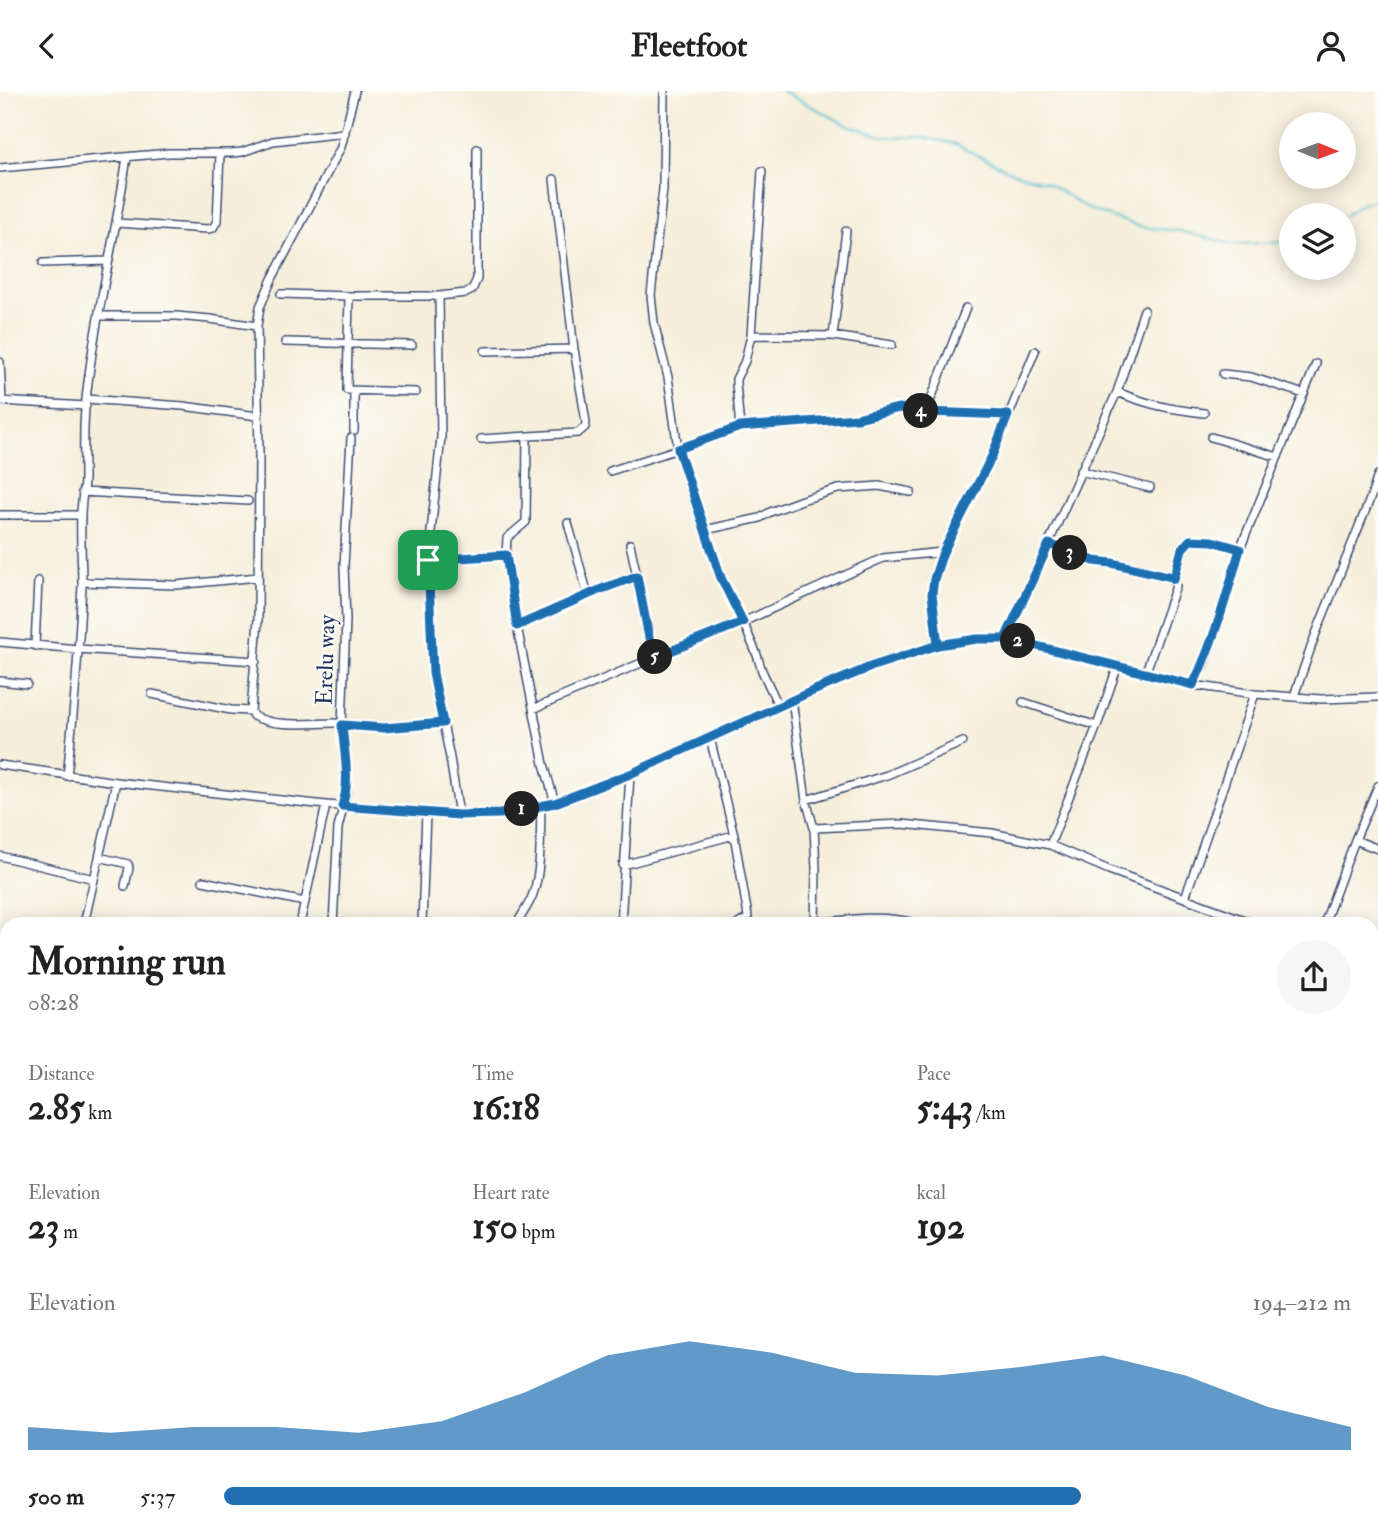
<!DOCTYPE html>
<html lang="en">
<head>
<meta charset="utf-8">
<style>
	:root { --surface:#fff; --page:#f6f6f6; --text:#222; --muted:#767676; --accent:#1f6fb2 }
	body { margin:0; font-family:"IM FELL Double Pica",serif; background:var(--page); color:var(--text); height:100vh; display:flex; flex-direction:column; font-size:26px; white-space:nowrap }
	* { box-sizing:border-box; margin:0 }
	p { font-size:23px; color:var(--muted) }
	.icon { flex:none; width:38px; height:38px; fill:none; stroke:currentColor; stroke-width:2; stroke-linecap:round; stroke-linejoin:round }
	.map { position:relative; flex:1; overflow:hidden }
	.details { position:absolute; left:0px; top:826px; width:1379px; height:621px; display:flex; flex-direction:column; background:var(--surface); border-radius:21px 21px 0 0; box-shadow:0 4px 18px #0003 }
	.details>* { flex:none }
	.needle { width:46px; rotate:91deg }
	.tools { position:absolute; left:1279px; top:21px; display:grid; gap:14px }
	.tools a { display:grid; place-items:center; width:77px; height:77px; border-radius:50%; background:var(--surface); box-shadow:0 4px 18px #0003; font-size:35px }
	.pin { position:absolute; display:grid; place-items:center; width:60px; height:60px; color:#fff; margin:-30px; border-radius:14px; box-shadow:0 4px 10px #0006 }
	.km { position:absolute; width:35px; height:35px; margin:-18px; border-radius:50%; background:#222; color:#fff; font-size:19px; line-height:35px; text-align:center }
	.round { display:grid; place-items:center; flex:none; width:74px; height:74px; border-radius:37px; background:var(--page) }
	.overview { display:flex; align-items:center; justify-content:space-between; height:119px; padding:0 28px }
	h1 { font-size:38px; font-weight:700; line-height:52px }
	.figures { display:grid; grid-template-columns:repeat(3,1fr); gap:10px; height:119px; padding:7px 28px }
	.figures div { display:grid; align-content:center }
	.figures b { font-size:35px; font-weight:700 }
	.figures small { font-size:19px; font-weight:400 }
	.figures p { font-size:19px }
	.chart { height:196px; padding:14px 28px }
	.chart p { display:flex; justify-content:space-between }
	.chart svg { width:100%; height:126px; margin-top:7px; fill:var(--accent); opacity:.7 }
	ul { padding:0 28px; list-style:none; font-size:23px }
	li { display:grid; grid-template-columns:112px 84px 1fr; align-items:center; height:52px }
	li i { height:18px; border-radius:9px; background:var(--accent) }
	header { display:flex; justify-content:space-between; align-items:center; height:91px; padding:0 28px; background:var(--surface); font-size:32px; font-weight:700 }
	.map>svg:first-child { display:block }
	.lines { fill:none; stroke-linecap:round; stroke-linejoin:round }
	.stream { stroke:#54becf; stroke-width:2 }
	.minor-casing { stroke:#3c4c71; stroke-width:10 }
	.minor { stroke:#fff; stroke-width:7 }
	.route-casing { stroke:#fff; stroke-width:14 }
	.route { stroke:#1f6fb2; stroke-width:9 }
	.labels { text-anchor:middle; stroke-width:5; stroke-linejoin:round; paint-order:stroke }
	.street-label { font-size:23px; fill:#1b2f5e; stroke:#fdfcf7 }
</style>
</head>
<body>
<header><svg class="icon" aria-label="back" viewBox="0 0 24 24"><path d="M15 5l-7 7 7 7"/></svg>Fleetfoot<svg class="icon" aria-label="person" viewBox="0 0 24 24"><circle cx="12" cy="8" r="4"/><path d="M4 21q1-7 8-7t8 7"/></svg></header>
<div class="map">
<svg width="1378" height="1447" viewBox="0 0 1378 1447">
	<rect width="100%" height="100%" fill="#fdfcf7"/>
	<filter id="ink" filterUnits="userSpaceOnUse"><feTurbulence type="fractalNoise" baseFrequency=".0143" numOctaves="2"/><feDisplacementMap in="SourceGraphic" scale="14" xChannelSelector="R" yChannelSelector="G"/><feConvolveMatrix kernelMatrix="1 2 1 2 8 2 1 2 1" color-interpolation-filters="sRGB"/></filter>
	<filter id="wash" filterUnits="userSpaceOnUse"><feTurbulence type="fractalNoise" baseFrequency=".00686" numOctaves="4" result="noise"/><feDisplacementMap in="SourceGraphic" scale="28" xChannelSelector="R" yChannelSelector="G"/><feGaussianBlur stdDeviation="1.57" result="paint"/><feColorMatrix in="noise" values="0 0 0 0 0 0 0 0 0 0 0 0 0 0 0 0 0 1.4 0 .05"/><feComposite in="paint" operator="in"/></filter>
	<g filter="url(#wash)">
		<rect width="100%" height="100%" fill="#f5eeda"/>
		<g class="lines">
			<!-- stream -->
			<path class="stream" d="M782 0 845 33 884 46H921L953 52 1012 81 1046 91 1088 118 1140 136 1179 140 1232 153 1292 151
				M1344 125 1363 112 1378 109"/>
		</g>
	</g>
	<g filter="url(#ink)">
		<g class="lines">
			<defs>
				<path id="minor" d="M664 0 663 98 651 204 654 232 668 286 678 358 693 406 721 487 743 531 757 564 762 580 779 616
					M0 77 169 62H231L242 61 273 50 345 42
					M117 132 208 138 213 137 217 130 220 63
					M43 172 108 170
					M281 203 349 205
					M99 225H176L210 228 257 235
					M751 244 833 245 892 254
					M833 245 846 140
					M285 251 412 254
					M485 260 574 258
					M0 271 2 310
					M1223 283 1251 286 1304 303
					M416 301 347 299 349 205H439
					M1117 301C1149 314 1170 318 1204 322
					M86 308 183 315 258 325
					M0 310 86 315
					M926 321 966 217
					M740 336 736 293V288L745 270 751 244 762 80
					M354 340V300
					M527 346 526 431 507 447 506 464 517 535 544 673 555 712
					M1211 346 1278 366
					M481 348 578 342 585 336 586 331 574 258 554 88
					M610 380 678 358 740 336 857 327 899 317 926 321 1008 324
					M1080 380 1150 397
					M82 401 248 410
					M0 424H81
					M568 432 588 504
					M705 439 760 427 770 421 802 409 838 398 879 395 911 401
					M630 453 637 485
					M1049 453 1094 470 1112 472 1172 486 1176 495 1145 583
					M428 469 506 464
					M1174 488 1182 458 1190 449 1212 450 1240 458
					M82 491 176 494 258 486
					M517 535 599 499 637 485 653 567
					M1005 548 1117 301 1144 219
					M0 551 78 558 256 570
					M938 554 932 504 934 487 943 461 992 365 1035 260
					M35 555 38 490
					M0 590 27 593
					M1193 594 1205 570 1218 533 1240 458 1316 273
					M152 603 231 619 251 620 253 625C277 637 309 632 335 632
					M1294 605 1315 545 1372 403 1378 384
					M792 609 806 709 814 737 816 778 815 833C850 828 884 823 918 833
					M1023 611 1097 635
					M533 618 653 567 743 531 883 467 943 461
					M251 620 258 529 259 366 257 235 260 216 272 188 341 56 355 0
					M342 634 384 637 443 632
					M710 647 734 744 747 819 748 827 738 833
					M0 674 116 691 326 714 459 724 500 723 555 712 630 683 808 602 873 575 938 554 977 548H1005L1021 551 1193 594 1255 603 1321 608 1378 606
					M67 685C74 621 79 557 82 494 82 471 80 447 81 424 81 412 84 400 84 387 84 364 83 341 85 318 93 233 115 150 127 66
					M806 709 887 684 963 651
					M459 724 450 667 433 582 430 517 428 469 441 346 439 205 466 202 472 199 477 188V58
					M814 737 902 733 992 742 1050 754 1109 779 1255 833
					M1355 749 1378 758
					M1050 754 1097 635 1118 574
					M0 765 94 788
					M99 766 128 773 129 777 125 795
					M623 774 734 744
					M203 790 305 811
					M1185 807 1255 603
					M84 833 116 691
					M300 833 326 714
					M333 833 338 737 347 700 342 634 346 529 344 475 351 347
					M422 833 426 721
					M517 833C522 823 529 814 533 803 542 778 540 742 541 714
					M621 833 630 683
					M1324 833 1355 749 1378 695
					M0 851 7 853
					M1372 879 1378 881
					M1372 1002 1378 1004
					M1372 1052 1378 1038
					M1372 1235 1378 1236
					M0 1243 7 1210
					M0 1253 7 1255
					M0 1331 7 1332
					M0 1412 7 1414
					M127 1440 157 1447
					M828 1440V1447
					M1148 1440 1149 1447
					M207 1447 209 1440
					M302 1447V1440
					M365 1447 372 1440
					M527 1447 531 1440
					M716 1447 721 1440
					M947 1447V1440
					M1038 1447 1039 1440"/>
			</defs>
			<!-- minor casing -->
			<use href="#minor" class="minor-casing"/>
			<!-- minor -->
			<use href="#minor" class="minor"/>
		</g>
	</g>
	<g class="lines" filter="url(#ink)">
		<defs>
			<path id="route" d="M428 469 433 582 443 632 384 637 342 634C344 660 351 690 342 715L459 724 500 723 555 712 630 683 808 602 873 575 938 554 977 548H1005L1021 551 1193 594C1214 550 1227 504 1240 458L1212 450 1190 449 1182 458 1174 488 1172 486 1112 472 1094 470 1049 453 1005 548H977L938 554 932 503 934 488 943 461 992 365 1008 324 926 321 899 317 857 327 740 336 678 358 721 487 743 531 653 567 637 485 599 499 517 535 506 464 428 469"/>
		</defs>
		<!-- route casing -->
		<use href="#route" class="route-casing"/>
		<!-- route -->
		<use href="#route" class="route"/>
	</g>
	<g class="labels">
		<!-- street labels -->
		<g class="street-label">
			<text transform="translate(325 569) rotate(-88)" y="8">Erelu way</text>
		</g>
	</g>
</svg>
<div class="tools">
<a><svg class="needle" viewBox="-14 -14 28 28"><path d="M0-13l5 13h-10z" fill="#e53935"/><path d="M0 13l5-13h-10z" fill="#767676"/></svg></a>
<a><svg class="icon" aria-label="layers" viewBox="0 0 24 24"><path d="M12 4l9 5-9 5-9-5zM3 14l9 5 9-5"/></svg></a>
</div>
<div class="pin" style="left:428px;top:469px;background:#1e9e55"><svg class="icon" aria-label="arrive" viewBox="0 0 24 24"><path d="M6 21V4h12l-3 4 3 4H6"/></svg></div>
<b class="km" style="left:522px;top:718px">1</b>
<b class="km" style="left:1018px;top:550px">2</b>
<b class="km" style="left:1070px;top:462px">3</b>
<b class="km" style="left:921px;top:320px">4</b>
<b class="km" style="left:655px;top:566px">5</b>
<section class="details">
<div class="overview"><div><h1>Morning run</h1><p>08:28</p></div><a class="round"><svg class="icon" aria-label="share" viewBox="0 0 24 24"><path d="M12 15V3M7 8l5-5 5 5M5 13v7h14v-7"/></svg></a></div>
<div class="figures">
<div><p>Distance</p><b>2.85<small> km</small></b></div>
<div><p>Time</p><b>16:18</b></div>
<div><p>Pace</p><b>5:43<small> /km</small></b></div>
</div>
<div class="figures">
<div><p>Elevation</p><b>23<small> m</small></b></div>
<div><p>Heart rate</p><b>150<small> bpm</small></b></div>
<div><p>kcal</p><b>192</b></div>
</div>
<div class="chart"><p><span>Elevation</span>194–212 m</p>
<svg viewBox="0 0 160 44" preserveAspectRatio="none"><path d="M0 44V36L10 38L20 36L30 36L40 38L50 34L60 24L70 11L80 6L90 10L100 17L110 18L120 15L130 11L140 18L150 29L160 36V44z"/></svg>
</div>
<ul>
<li><b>500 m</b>5:37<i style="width:76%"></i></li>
</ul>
</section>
</div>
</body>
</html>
